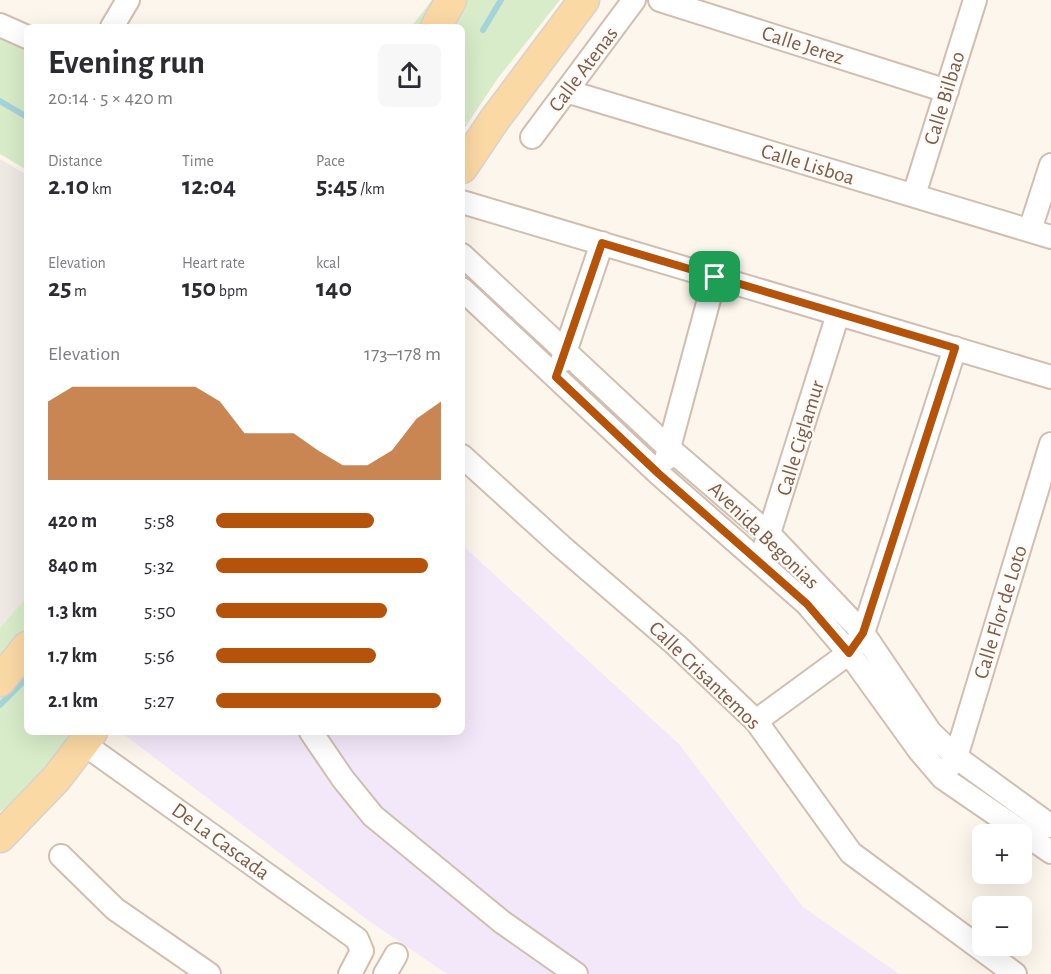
<!DOCTYPE html>
<html lang="en">
<head>
<meta charset="utf-8">
<style>
	:root { --surface:#fff; --page:#f7f7f7; --text:#2b2b33; --muted:#7c7c81; --accent:#b45309 }
	body { margin:0; font-family:"Alegreya Sans",sans-serif; background:var(--page); color:var(--text); height:100vh; display:flex; flex-direction:column; font-size:22px; white-space:nowrap }
	* { box-sizing:border-box; margin:0 }
	p { font-size:20px; color:var(--muted) }
	.icon { flex:none; width:33px; height:33px; fill:none; stroke:currentColor; stroke-width:2; stroke-linecap:round; stroke-linejoin:round }
	.map { position:relative; flex:1; overflow:hidden }
	.side { position:absolute; left:24px; top:24px; width:441px; height:711px; display:flex; flex-direction:column; background:var(--surface); border-radius:9px; box-shadow:0 6px 24px #0002 }
	.side>* { flex:none }
	.fabs { position:absolute; left:972px; top:824px; display:grid; gap:12px }
	.fabs a { display:grid; place-items:center; width:60px; height:60px; border-radius:9px; background:var(--surface); box-shadow:0 6px 24px #0002; font-size:30px }
	.pin { position:absolute; display:grid; place-items:center; width:51px; height:51px; color:#fff; margin:-26px; border-radius:12px; box-shadow:0 3px 9px #0006 }
	.round { display:grid; place-items:center; flex:none; width:63px; height:63px; border-radius:9px; background:var(--page) }
	.summary { display:flex; align-items:center; justify-content:space-between; height:102px; padding:0 24px }
	h1 { font-size:33px; font-weight:700; line-height:45px }
	.metrics { display:grid; grid-template-columns:repeat(3,1fr); gap:9px; height:102px; padding:6px 24px }
	.metrics div { display:grid; align-content:center }
	.metrics b { font-size:26px; font-weight:700 }
	.metrics small { font-size:16px; font-weight:400 }
	.metrics p { font-size:16px }
	.chart { height:168px; padding:12px 24px }
	.chart p { display:flex; justify-content:space-between }
	.chart svg { width:100%; height:108px; margin-top:6px; fill:var(--accent); opacity:.7 }
	ul { padding:0 24px; list-style:none; font-size:20px }
	li { display:grid; grid-template-columns:96px 72px 1fr; align-items:center; height:45px }
	li i { height:15px; border-radius:8px; background:var(--accent) }
	.map>svg:first-child { display:block }
	.industrial { fill:#efe9e4 }
	.education { fill:#f3e8fa }
	.green { fill:#d8ecc9 }
	.lines { fill:none; stroke-linecap:round; stroke-linejoin:round }
	.stream { stroke:#a5d3da; stroke-width:6 }
	.minor-casing { stroke:#d1beb0; stroke-width:26 }
	.major-casing { stroke:#dad1cd; stroke-width:33 }
	.minor { stroke:#fff; stroke-width:22 }
	.major { stroke:#fbd9a5; stroke-width:30 }
	.route-casing { stroke:#fff; stroke-width:12 }
	.route { stroke:#b45309; stroke-width:8 }
	.labels { text-anchor:middle; stroke-width:4.5; stroke-linejoin:round; paint-order:stroke }
	.street-label { font-size:21px; fill:#7a5c4d; stroke:#fffaf3 }
</style>
</head>
<body>
<div class="map">
<svg width="1051" height="974" viewBox="0 0 1051 974">
	<rect width="100%" height="100%" fill="#fdf6ec"/>
	<!-- industrial -->
	<path class="industrial" d="M0 159 27 175V597L0 639Z"/>
	<!-- education -->
	<path class="education" d="M462 545 679 744 803 907 899 974H447L369 921 122 733 462 732Z"/>
	<!-- green -->
	<path class="green" d="M432 0H560L498 78 462 132V27H411Z
		M0 22 27 35V170L0 154Z
		M27 597V732H76L34 784 0 812V628Z"/>
	<g class="lines">
		<!-- stream -->
		<path class="stream" d="M483 30 501 0
			M0 101 27 117
			M0 705 27 678"/>
		<defs>
			<path id="minor" d="M660 0 947 91
				M0 25 27 37
				M112 27 128 0
				M566 91 1051 237
				M532 137 634 0
				M914 195 975 0
				M462 202 1051 377
				M1030 230 1051 165
				M462 255 670 449 771 536 863 633 930 732 956 757 1051 826
				M462 289 659 474 807 604 849 653 919 750 943 778 1051 852
				M562 361 602 243
				M462 456 561 546 676 645 756 721 851 853 1015 974
				M666 459 715 277
				M765 546 838 314
				M756 721 849 653 863 633 955 348
				M311 732 343 779 373 816 502 922 576 974
				M84 744 357 939 362 951 350 974
				M950 766 956 757 1051 444
				M61 856 115 909 209 974
				M385 974 396 955"/>
			<path id="major" d="M436 27 451 0
				M462 168 495 119 584 0
				M0 681 27 647
				M0 837 56 779 92 732"/>
		</defs>
		<!-- minor casing -->
		<use href="#minor" class="minor-casing"/>
		<!-- major casing -->
		<use href="#major" class="major-casing"/>
		<!-- minor -->
		<use href="#minor" class="minor"/>
		<!-- major -->
		<use href="#major" class="major"/>
	</g>
	<g class="lines">
		<defs>
			<path id="route" d="M602 243 955 348 863 633 849 653 807 604 659 474 556 377Z"/>
		</defs>
		<!-- route casing -->
		<use href="#route" class="route-casing"/>
		<!-- route -->
		<use href="#route" class="route"/>
	</g>
	<g class="labels">
		<!-- street labels -->
		<g class="street-label">
			<text transform="translate(803 45) rotate(18)" y="7">Calle Jerez</text>
			<text transform="translate(583 69) rotate(-53)" y="7">Calle Atenas</text>
			<text transform="translate(944 98) rotate(-73)" y="7">Calle Bilbao</text>
			<text transform="translate(808 164) rotate(17)" y="7">Calle Lisboa</text>
			<text transform="translate(800 438) rotate(-73)" y="7">Calle Ciglamur</text>
			<text transform="translate(764 535) rotate(44)" y="7">Avenida Begonias</text>
			<text transform="translate(1000 612) rotate(-73)" y="7">Calle Flor de Loto</text>
			<text transform="translate(705 675) rotate(44)" y="7">Calle Crisantemos</text>
			<text transform="translate(221 841) rotate(36)" y="7">De La Cascada</text>
		</g>
	</g>
</svg>
<div class="fabs">
<a>+</a>
<a>−</a>
</div>
<div class="pin" style="left:715px;top:277px;background:#1e9e55"><svg class="icon" aria-label="arrive" viewBox="0 0 24 24"><path d="M6 21V4h12l-3 4 3 4H6"/></svg></div>
<section class="side">
<div class="summary"><div><h1>Evening run</h1><p>20:14 · 5 × 420 m</p></div><a class="round"><svg class="icon" aria-label="share" viewBox="0 0 24 24"><path d="M12 15V3M7 8l5-5 5 5M5 13v7h14v-7"/></svg></a></div>
<div class="metrics">
<div><p>Distance</p><b>2.10<small> km</small></b></div>
<div><p>Time</p><b>12:04</b></div>
<div><p>Pace</p><b>5:45<small> /km</small></b></div>
</div>
<div class="metrics">
<div><p>Elevation</p><b>25<small> m</small></b></div>
<div><p>Heart rate</p><b>150<small> bpm</small></b></div>
<div><p>kcal</p><b>140</b></div>
</div>
<div class="chart"><p><span>Elevation</span>173–178 m</p>
<svg viewBox="0 0 160 44" preserveAspectRatio="none"><path d="M0 44V12L10 6L20 6L30 6L40 6L50 6L60 6L70 12L80 25L90 25L100 25L110 32L120 38L130 38L140 32L150 19L160 12V44z"/></svg>
</div>
<ul>
<li><b>420 m</b>5:58<i style="width:70%"></i></li>
<li><b>840 m</b>5:32<i style="width:94%"></i></li>
<li><b>1.3 km</b>5:50<i style="width:76%"></i></li>
<li><b>1.7 km</b>5:56<i style="width:71%"></i></li>
<li><b>2.1 km</b>5:27<i style="width:100%"></i></li>
</ul>
</section>
</div>
</body>
</html>
